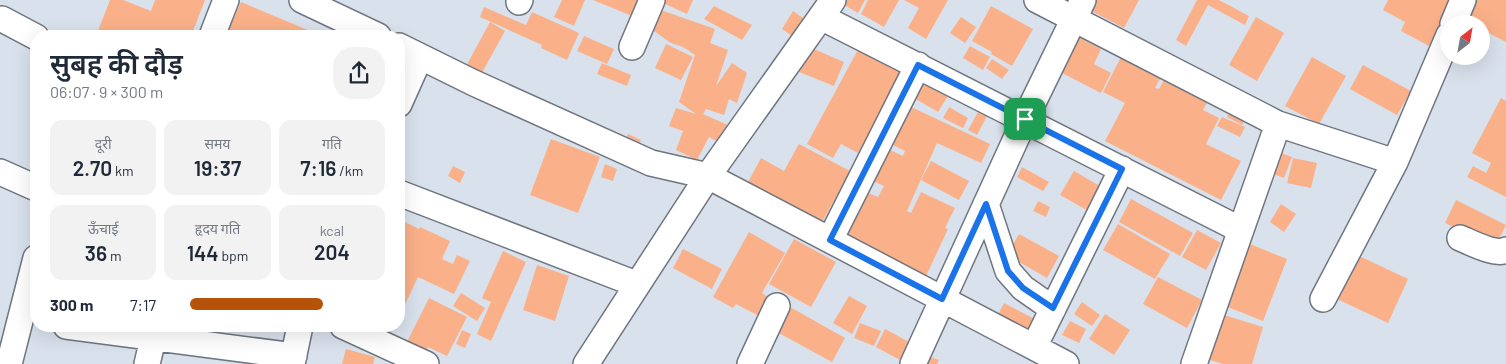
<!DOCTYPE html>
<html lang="hi">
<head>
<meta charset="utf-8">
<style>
	:root { --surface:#fff; --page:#f2f2f3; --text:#1f2937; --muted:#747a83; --accent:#b45309 }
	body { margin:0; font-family:Barlow,"Noto Sans Devanagari",sans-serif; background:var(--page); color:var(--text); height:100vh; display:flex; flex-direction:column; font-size:19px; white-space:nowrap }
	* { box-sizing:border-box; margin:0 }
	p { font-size:16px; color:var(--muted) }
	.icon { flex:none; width:28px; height:28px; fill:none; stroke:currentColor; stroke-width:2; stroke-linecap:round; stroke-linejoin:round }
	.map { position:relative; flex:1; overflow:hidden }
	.sheet { position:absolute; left:30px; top:30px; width:375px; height:302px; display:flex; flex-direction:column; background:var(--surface); border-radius:20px; box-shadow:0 5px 20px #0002 }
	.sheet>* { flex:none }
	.needle { width:32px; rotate:31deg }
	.controls { position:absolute; left:1440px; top:15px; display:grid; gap:10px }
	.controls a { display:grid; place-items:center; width:50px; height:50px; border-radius:50%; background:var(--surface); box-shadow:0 5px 20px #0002; font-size:25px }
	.pin { position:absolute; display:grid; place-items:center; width:42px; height:42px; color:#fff; margin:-21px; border-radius:10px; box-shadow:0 2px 8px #0006 }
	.round { display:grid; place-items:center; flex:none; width:52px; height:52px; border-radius:20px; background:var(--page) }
	.summary { display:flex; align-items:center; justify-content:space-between; height:85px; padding:0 20px }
	h1 { font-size:28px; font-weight:600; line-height:38px }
	.stats { display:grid; grid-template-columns:repeat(3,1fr); gap:8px; height:85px; padding:5px 20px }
	.stats div { display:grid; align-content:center; border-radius:12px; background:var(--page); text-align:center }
	.stats b { font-size:21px; font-weight:600 }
	.stats small { font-size:14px; font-weight:400 }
	.stats p { font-size:14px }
	ul { padding:0 20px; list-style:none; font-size:16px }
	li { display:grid; grid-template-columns:80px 60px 1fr; align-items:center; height:38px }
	li i { height:12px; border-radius:6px; background:var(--accent) }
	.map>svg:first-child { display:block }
	.building { fill:#fab189 }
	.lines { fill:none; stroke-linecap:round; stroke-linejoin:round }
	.street-casing { stroke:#6f7680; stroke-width:28 }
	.street { stroke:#fff; stroke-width:25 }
	.route-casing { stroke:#fff; stroke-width:10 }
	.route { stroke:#1a73e8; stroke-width:6 }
</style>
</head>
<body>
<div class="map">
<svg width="1506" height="364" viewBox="0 0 1506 364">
	<rect width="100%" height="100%" fill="#d9e1ec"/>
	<!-- building -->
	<path class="building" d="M110 0H123L151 11 155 0H205L191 36H96Z
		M562 0H585L574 26 554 17Z
		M593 0H638L632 16Z
		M662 0H693L687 14 661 2Z
		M836 0H865L858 13Z
		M868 0H899L884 27 861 14Z
		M904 0H948L926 39 908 28 919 8Z
		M1085 0H1139L1124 28 1082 6Z
		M1197 0H1219L1249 16 1245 25 1208 5 1186 46 1176 40Z
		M1388 0H1453L1429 46 1401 31 1405 22 1383 10Z
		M1476 0H1506V42L1481 29V24H1473L1465 19Z
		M241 2 322 36H226Z
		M714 6 752 25 742 40 704 19Z
		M991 6 1033 29 1012 66 991 54 992 52 972 41Z
		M484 7 526 25 532 12 579 33 567 60 541 48 542 45 480 17Z
		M658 9 715 29 710 43 728 50 716 86 732 63 747 73 737 103 729 99 724 115 706 109 703 114 730 126 720 143 709 137 697 160 676 150 683 131 669 126 676 108 696 114 679 102 695 55 683 47 671 43 651 29Z
		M793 11 806 20 795 38 782 29Z
		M961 17 976 27 965 43 950 33Z
		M1256 17 1284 33 1257 81 1229 65Z
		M490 22 505 31 479 78 464 70Z
		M584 36 614 49 607 64 577 51Z
		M1078 37 1101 49 1094 64 1111 73 1101 93 1060 72Z
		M666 44 693 57 681 80 655 68Z
		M860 46 903 70 858 153 841 144 833 158 807 144Z
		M970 46 990 57 983 70 963 58Z
		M809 47 844 62 834 86 799 72Z
		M1124 51 1164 71 1155 88 1159 89 1167 74 1208 101 1203 110 1219 118 1206 144 1241 161 1221 200 1105 141 1125 103 1103 92Z
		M1312 57 1346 76 1319 124 1285 106Z
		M992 59 1009 70 1002 79 986 68Z
		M602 63 631 75 627 86 597 74Z
		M1363 65 1411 91 1397 115 1350 89Z
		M927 76 951 91 938 112 914 98Z
		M1501 98 1506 101V197L1467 177 1473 166 1486 173 1491 163 1472 153Z
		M1233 104 1249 112 1242 125 1227 117Z
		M909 106 990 144 981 163 937 143 907 211 911 213 921 192 955 208 945 228 948 229 926 276 845 238 866 192 878 197 884 186 873 181 888 149 903 156 905 151 891 144Z
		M949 107 968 118 963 128 943 118Z
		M978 112 987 116 977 135 968 130Z
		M1222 117 1245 127 1240 137 1217 126Z
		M628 134 641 140 637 150 624 144Z
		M551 139 600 157 578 213 530 195Z
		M799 144 850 171 821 224 747 184 761 158 784 171Z
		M1273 150 1292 157 1284 178 1265 171Z
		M1293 158 1317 163 1311 188 1287 183Z
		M931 161 969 181 959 200 921 180Z
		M605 164 617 169 613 181 601 177Z
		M453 166 465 172 460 183 448 176Z
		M1022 167 1049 182 1043 191 1017 177Z
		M1074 171 1105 189 1092 213 1060 195Z
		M1131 199 1193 233 1180 256 1119 222Z
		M1456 200 1506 225 1495 247 1445 223Z
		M1038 201 1050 207 1046 217 1033 211Z
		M1281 204 1296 214 1284 232 1270 222Z
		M399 219 419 229 420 227 450 241 442 259 453 264 457 255 470 261 454 294 418 277 399 317Z
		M1118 224 1170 254 1155 279 1103 250Z
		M1197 230 1221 243 1206 270 1182 257Z
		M749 232 785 253 762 293 769 298 759 316 736 304 733 308 713 297Z
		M1019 234 1059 256 1047 278 1007 255Z
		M794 239 836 262 811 307 769 284Z
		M1240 240 1287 259 1263 321 1218 303Z
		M683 249 722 269 712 289 673 268Z
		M503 251 526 262 491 341 477 334 491 302 482 298Z
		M1355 254 1408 279 1388 323 1335 298Z
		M537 265 569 276 555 321 523 310Z
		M1158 277 1202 300 1187 328 1143 304Z
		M461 293 485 308 477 321 453 306Z
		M849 296 867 306 852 334 833 323Z
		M429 298 467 317 447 356 428 347 423 357 404 348Z
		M1082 302 1100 315 1092 326 1074 314Z
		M1004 303 1040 322 1029 343 993 324Z
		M790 307 845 338 832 362 777 332Z
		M1214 312 1263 327 1252 364H1223L1200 357Z
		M1105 314 1130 330 1114 355 1089 339Z
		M1070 321 1086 329 1079 343 1062 335Z
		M860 323 881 331 874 346 854 338Z
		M347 326H394L386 345Z
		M885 329 909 342 900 360 876 347Z
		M462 330 471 334 465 348 456 344Z
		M346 349 375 357 373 364H342Z
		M930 357 939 360 937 364H927Z"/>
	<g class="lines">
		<defs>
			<path id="street" d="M302 0 378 36
				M1037 0 1278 124 1395 162
				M519 2 520 0
				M821 17 1241 230
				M2 19 36 37
				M1453 24 1463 0
				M212 36 226 0
				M399 46 474 83 651 163 708 176 1066 364
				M632 47 652 0
				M399 104 420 57
				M0 172 36 188
				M399 193 636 284
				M986 204 1008 271 1023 288 1053 309
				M1460 238C1470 242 1496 256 1506 250
				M830 240 918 65
				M1323 299 1395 162 1449 35
				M66 326 294 356
				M343 326 426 364
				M1034 347 1122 169
				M9 364 36 258
				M147 364 156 326
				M292 364 300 326
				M586 364 708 176 833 0
				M750 364 777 306
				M913 364 1025 119 1083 0
				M1194 364 1278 124"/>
		</defs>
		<!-- street casing -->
		<use href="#street" class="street-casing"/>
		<!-- street -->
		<use href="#street" class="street"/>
	</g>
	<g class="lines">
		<defs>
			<path id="route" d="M918 65 1122 169 1053 308 1023 288 1008 271 986 204 942 299 830 240Z"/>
		</defs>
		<!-- route casing -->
		<use href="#route" class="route-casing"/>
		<!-- route -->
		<use href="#route" class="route"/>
	</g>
</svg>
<div class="controls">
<a><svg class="needle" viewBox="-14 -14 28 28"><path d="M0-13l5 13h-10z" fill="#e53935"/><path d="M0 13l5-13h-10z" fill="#747a83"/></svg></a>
</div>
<div class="pin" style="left:1025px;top:119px;background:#1e9e55"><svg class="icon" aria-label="arrive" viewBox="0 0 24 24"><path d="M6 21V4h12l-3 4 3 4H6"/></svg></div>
<section class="sheet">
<div class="summary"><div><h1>सुबह की दौड़</h1><p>06:07 · 9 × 300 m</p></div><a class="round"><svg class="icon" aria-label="share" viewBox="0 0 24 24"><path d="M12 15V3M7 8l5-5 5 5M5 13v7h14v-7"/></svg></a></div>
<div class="stats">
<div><p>दूरी</p><b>2.70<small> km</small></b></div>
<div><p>समय</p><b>19:37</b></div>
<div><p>गति</p><b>7:16<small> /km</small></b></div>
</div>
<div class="stats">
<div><p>ऊँचाई</p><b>36<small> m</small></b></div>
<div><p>हृदय गति</p><b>144<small> bpm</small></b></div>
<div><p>kcal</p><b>204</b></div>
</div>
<ul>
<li><b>300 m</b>7:17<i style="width:68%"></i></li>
</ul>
</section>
</div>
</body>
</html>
